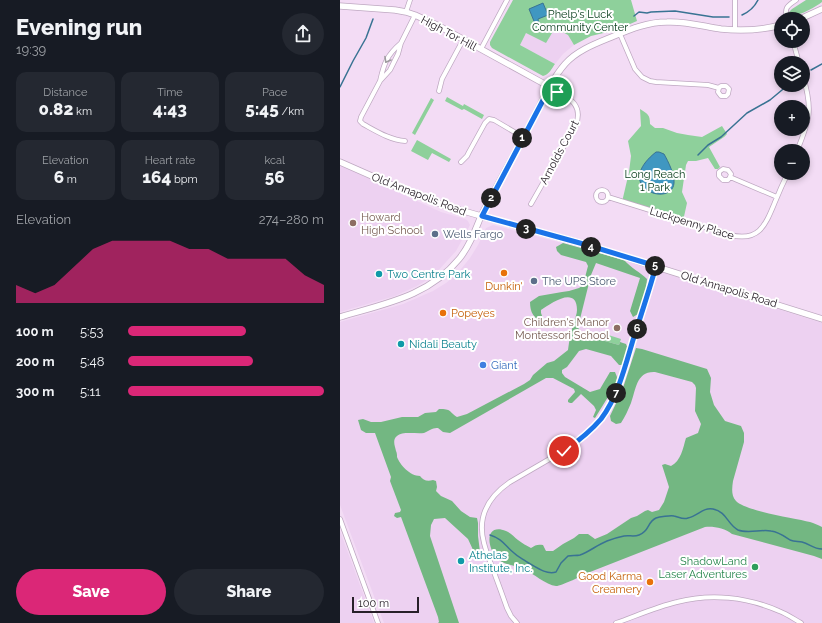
<!DOCTYPE html>
<html lang="en">
<head>
<meta charset="utf-8">
<style>
	:root { --surface:#171b24; --page:#242831; --text:#f1f3f6; --muted:#9ea1a6; --accent:#db2777 }
	body { margin:0; font-family:Raleway,sans-serif; background:var(--page); color:var(--text); height:100vh; display:flex; flex-direction:column; font-size:15px; white-space:nowrap }
	* { box-sizing:border-box; margin:0 }
	p { font-size:13px; color:var(--muted) }
	.icon { flex:none; width:22px; height:22px; fill:none; stroke:currentColor; stroke-width:2; stroke-linecap:round; stroke-linejoin:round }
	.map { position:relative; flex:1; overflow:hidden }
	.panel { display:flex; flex-direction:column; background:var(--surface); width:340px }
	.panel>* { flex:none }
	.controls { position:absolute; left:434px; top:12px; display:grid; gap:8px }
	.controls a { display:grid; place-items:center; width:36px; height:36px; border-radius:50%; background:var(--surface); box-shadow:0 2px 6px #0003; font-size:20px }
	.scale { position:absolute; left:12px; bottom:10px; width:67px; box-sizing:border-box; padding-left:4px; border:2px solid #282029; border-top:0; font-size:11px; line-height:14px; white-space:nowrap; color:#282029; -webkit-text-stroke:3px #fff; paint-order:stroke }
	.pin { position:absolute; display:grid; place-items:center; width:34px; height:34px; color:#fff; margin:-17px; border:2px solid #fff; border-radius:50%; box-shadow:0 1px 4px #0007 }
	.km { position:absolute; width:20px; height:20px; margin:-10px; border-radius:50%; background:#222; color:#fff; font-size:11px; line-height:20px; text-align:center }
	.round { display:grid; place-items:center; flex:none; width:42px; height:42px; border-radius:21px; background:var(--page) }
	.head { display:flex; align-items:center; justify-content:space-between; height:68px; padding:0 16px }
	h1 { font-size:22px; font-weight:800; line-height:30px }
	.stats { display:grid; grid-template-columns:repeat(3,1fr); gap:6px; height:68px; padding:4px 16px }
	.stats div { display:grid; align-content:center; border-radius:10px; background:var(--page); text-align:center }
	.stats b { font-size:17px; font-weight:800 }
	.stats small { font-size:11px; font-weight:400 }
	.stats p { font-size:11px }
	.chart { height:112px; padding:8px 16px }
	.chart p { display:flex; justify-content:space-between }
	.chart svg { width:100%; height:72px; margin-top:4px; fill:var(--accent); opacity:.7 }
	.action { display:flex; gap:8px; margin-top:auto; padding:8px 16px }
	.action a { flex:1; height:46px; border-radius:24px; background:var(--accent); color:#fff; font-size:16px; font-weight:800; line-height:46px; text-align:center }
	.action a+a { background:var(--page); color:var(--text) }
	ul { padding:0 16px; list-style:none; font-size:13px }
	li { display:grid; grid-template-columns:64px 48px 1fr; align-items:center; height:30px }
	li i { height:10px; border-radius:5px; background:var(--accent) }
	main { display:flex; flex:1; min-height:0 }
	.map>svg:first-child { display:block }
	.built { fill:#edd1f1 }
	.green { fill:#8ed09b }
	.forest { fill:#73b782 }
	.water { fill:#4097c1; stroke:#397393 }
	.lines { fill:none; stroke-linecap:round; stroke-linejoin:round }
	.stream { stroke:#397393; stroke-width:1.5 }
	.street-casing { stroke:#bea8c1; stroke-width:5.5 }
	.secondary-casing { stroke:#bea8c1; stroke-width:7 }
	.street { stroke:#fff; stroke-width:4 }
	.secondary { stroke:#fff; stroke-width:5.5 }
	.oneway { stroke:#9e9b9f }
	.route-casing { stroke:#fff; stroke-width:8 }
	.route { stroke:#1a73e8; stroke-width:5 }
	.education-dot { fill:#8d6e63; stroke:#fff; stroke-width:1.5 }
	.service-dot { fill:#5c6f8a; stroke:#fff; stroke-width:1.5 }
	.food-dot { fill:#e8710a; stroke:#fff; stroke-width:1.5 }
	.culture-dot { fill:#0f9aa8; stroke:#fff; stroke-width:1.5 }
	.shop-dot { fill:#3f7fe0; stroke:#fff; stroke-width:1.5 }
	.leisure-dot { fill:#2e9e5b; stroke:#fff; stroke-width:1.5 }
	.labels { text-anchor:middle; stroke-width:4; stroke-linejoin:round; paint-order:stroke }
	.park-label { font-size:11px; fill:#033917; stroke:#fff }
	.street-label { font-size:11px; fill:#282029; stroke:#fff }
	.education-label { font-size:11px; fill:#785e54; stroke:#fff; text-anchor:start }
	.service-label { font-size:11px; fill:#4e5e75; stroke:#fff; text-anchor:start }
	.culture-label { font-size:11px; fill:#0d838f; stroke:#fff; text-anchor:start }
	.food-label { font-size:11px; fill:#c56008; stroke:#fff }
	.shop-label { font-size:11px; fill:#366cbe; stroke:#fff; text-anchor:start }
	.leisure-label { font-size:11px; fill:#27864d; stroke:#fff; text-anchor:end }
</style>
</head>
<body>
<main>
<section class="panel">
<div class="head"><div><h1>Evening run</h1><p>19:39</p></div><a class="round"><svg class="icon" aria-label="share" viewBox="0 0 24 24"><path d="M12 15V3M7 8l5-5 5 5M5 13v7h14v-7"/></svg></a></div>
<div class="stats">
<div><p>Distance</p><b>0.82<small> km</small></b></div>
<div><p>Time</p><b>4:43</b></div>
<div><p>Pace</p><b>5:45<small> /km</small></b></div>
</div>
<div class="stats">
<div><p>Elevation</p><b>6<small> m</small></b></div>
<div><p>Heart rate</p><b>164<small> bpm</small></b></div>
<div><p>kcal</p><b>56</b></div>
</div>
<div class="chart"><p><span>Elevation</span>274–280 m</p>
<svg viewBox="0 0 160 44" preserveAspectRatio="none"><path d="M0 44V33L10 38L20 33L30 22L40 11L50 6L60 6L70 6L80 6L90 11L100 11L110 17L120 17L130 17L140 17L150 27L160 33V44z"/></svg>
</div>
<ul>
<li><b>100 m</b>5:53<i style="width:60%"></i></li>
<li><b>200 m</b>5:48<i style="width:64%"></i></li>
<li><b>300 m</b>5:11<i style="width:100%"></i></li>
</ul>
<div class="action"><a>Save</a><a>Share</a></div>
</section>
<div class="map">
<svg width="482" height="623" viewBox="0 0 482 623">
	<rect width="100%" height="100%" fill="#f3dcf5"/>
	<!-- built -->
	<path class="built" d="M214 28 228 35 234 45 223 54 215 64 180 45 186 33Z
		M0 165 77 201 101 212 125 219 128 221 130 225 128 229 116 251 96 273 87 280 77 286 55 296 0 312Z
		M153 225 257 252 482 323V623H44L0 505V322L63 304 93 291 106 283 117 274 130 258 138 245 146 228Z
		M0 531 34 623H0Z"/>
	<!-- green -->
	<path class="green" d="M173 0H291L297 21 276 30 251 36 234 45 228 35 215 28 206 43 186 33 180 45 215 64C212 68 209 75 203 76L152 48 150 45V42Z
		M466 0H482V2C475 7 459 17 451 15L449 12 452 9Z
		M107 97 123 106 124 104 144 115 142 119 124 109 122 110 105 101Z
		M91 98 94 100 75 135 72 133Z
		M300 109C308 114 310 115 310 124L315 128H323L337 133 348 135 362 137 382 126 387 134 384 137 369 147 380 167 378 169H375L368 158 356 161H348L346 165 342 192 347 203 343 221 282 202 289 172 291 156 288 141 301 126Z
		M77 140 111 159 109 162 92 153 88 160 71 151Z
		M255 333 261 334 262 333 281 339 279 345 254 338Z"/>
	<!-- forest -->
	<path class="forest" d="M223 243 284 260C291 268 300 272 307 279L306 289 298 314 293 317 290 311 300 278 256 263 251 275 238 327 243 339H249L253 335 254 338 279 345 280 342 286 344 288 349 282 365H279L271 356 246 349 239 351 227 367 222 370V373L225 377 250 392 260 389 270 372H275L277 377 276 384 255 418 253 417 256 410 254 406 241 394 232 403H230L228 402V400L235 392 234 389 213 378H206L110 433 103 432 98 428C96 428 94 428 92 429 89 430 87 432 84 433 76 434 62 431 57 436 52 440 55 446 56 451 57 453 57 455 57 457 60 465 70 476 80 476 83 480 87 482 93 480L96 481 97 487 96 491 101 496 112 501 121 511 130 517 137 518 138 523V536L140 552H134L128 539 105 518 94 519 91 525 90 536 119 623H98L99 622 98 617 61 517 57 518 54 516 55 513 60 512 61 510 50 481 51 477 35 433H26L21 430 18 420 23 419 31 422H41L62 417H78L85 413 96 412 99 409C112 409 108 411 117 417L127 414 184 384 190 380 193 375 207 363 214 361 228 350C229 341 231 332 234 322 235 318 237 314 237 310 237 285 211 303 201 310V313L204 321 203 323C194 318 190 313 190 302L199 296 222 292 229 291 239 288 243 285 248 266 246 262 221 255 217 251 216 247Z
		M296 348 302 349 367 369 371 378 370 392 374 405 385 421 401 426 404 433V442L393 481C392 488 391 496 396 501 405 511 455 518 470 522 474 523 478 525 482 527V559L474 556 392 534C385 528 373 526 365 527L250 572C243 575 222 586 216 586 206 585 193 573 183 569 174 564 163 566 156 557 146 545 146 523 166 531 171 533 174 537 178 540 182 543 187 546 191 548 195 545 198 544 203 545L206 551H213L223 544 234 538 239 534H248L255 539 267 534 291 518 297 516 305 511 308 510 312 512 319 510 324 502 329 487 322 465 325 464 331 466C341 461 343 448 346 438L358 433 361 424 355 411 356 388 355 385 352 382 315 372C296 371 296 390 291 403 288 410 285 417 281 423L276 424 271 421 270 416 282 391Z"/>
	<!-- water -->
	<path class="water" d="M203 3 208 15 198 19 199 25 196 26 189 9Z
		M316 152H319L324 154C328 161 335 175 334 183 332 208 271 188 316 152Z"/>
	<g class="lines">
		<!-- stream -->
		<path class="stream" d="M402 15C409 12 415 6 418 0
			M294 16 299 12 307 13 311 12 335 11 373 17H389
			M471 70 482 64
			M0 87 13 61 26 38 33 19
			M358 155 368 145 381 137 407 113 430 100 448 85
			M150 535C163 539 165 546 174 553 178 557 183 559 187 562 196 567 206 575 216 572L221 563 228 556C232 555 236 556 240 555 249 552 257 545 267 541 272 539 279 537 284 536 289 535 294 537 299 535 310 531 307 522 316 518 319 517 331 515 334 516 339 517 343 520 348 518 358 516 363 507 373 509 387 512 387 524 398 530 408 534 421 529 431 531 439 532 444 536 450 540 455 542 458 541 462 542 470 544 473 549 482 549"/>
		<defs>
			<path id="street" d="M395 0V30
				M66 12 70 0
				M447 19C444 8 447 6 456 0
				M280 34 295 69 302 77 310 81 316 82 368 85 379 88 381 86H386L389 89 388 94 386 96H381L378 92 379 88
				M453 41 459 63
				M141 49 167 0
				M40 81C44 63 47 55 61 43
				M99 91 102 79 123 40
				M65 141C50 140 36 131 23 124L20 121 21 117 40 81 50 70 58 54 61 43 75 15
				M457 151C470 119 473 110 463 76
				M121 162 127 156 129 152 145 123 149 119 154 120 183 137
				M390 177 388 180H383L379 176V172L383 169 388 170 391 174 390 177 437 197
				M256 196a6 6 0 1 1 12 0a6 6 0 1 1-12 0Z
				M268 197 390 235C419 242 425 226 435 202 439 192 443 183 448 173
				M191 204 236 125C244 102 226 97 210 87
				M0 519 38 623
				M177 623 171 616 167 608C162 594 157 580 152 567 149 559 146 551 144 543 137 517 148 497 170 482L232 446C252 431 267 413 277 390L316 266
				M276 623C296 616 316 607 337 602 371 593 407 597 439 611 447 614 454 619 461 623"/>
			<path id="secondary" d="M0 6 55 10 66 12 75 15 99 26 210 87
				M460 19 482 9
				M0 162 59 188 106 206 141 216 247 245 482 319
				M0 317C43 304 88 297 119 259 129 247 135 231 141 216 159 183 176 150 194 117 203 99 212 79 225 64 237 50 257 43 274 36 291 29 308 22 327 22 345 21 362 26 381 29 400 31 422 30 441 25"/>
		</defs>
		<!-- street casing -->
		<use href="#street" class="street-casing"/>
		<!-- secondary casing -->
		<use href="#secondary" class="secondary-casing"/>
		<!-- street -->
		<use href="#street" class="street"/>
		<!-- secondary -->
		<use href="#secondary" class="secondary"/>
	</g>
	<!-- one-way arrows -->
	<defs><path id="oneway-chevron" d="M-2-3.5L2.5 0L-2 3.5" fill="none" stroke-width="1.6" stroke-linecap="round" stroke-linejoin="round"/></defs>
	<use class="oneway" href="#oneway-chevron" transform="translate(47 60) rotate(120)"/>
	<g class="lines">
		<defs>
			<path id="route" d="M217 92 210 87 142 216 247 245 316 266C309 291 301 315 293 340 285 367 278 396 261 419 250 432 237 442 224 451"/>
		</defs>
		<!-- route casing -->
		<use href="#route" class="route-casing"/>
		<!-- route -->
		<use href="#route" class="route"/>
	</g>
	<!-- markers -->
	<g class="education-dot">
		<circle cx="13" cy="223" r="4"/>
		<circle cx="277" cy="328" r="4"/>
	</g>
	<g class="service-dot">
		<circle cx="95" cy="234" r="4"/>
		<circle cx="194" cy="281" r="4"/>
	</g>
	<g class="food-dot">
		<circle cx="164" cy="273" r="4"/>
		<circle cx="103" cy="313" r="4"/>
		<circle cx="310" cy="582" r="4"/>
	</g>
	<g class="culture-dot">
		<circle cx="39" cy="274" r="4"/>
		<circle cx="61" cy="344" r="4"/>
		<circle cx="121" cy="561" r="4"/>
	</g>
	<circle class="shop-dot" cx="143" cy="365" r="4"/>
	<circle class="leisure-dot" cx="415" cy="567" r="4"/>
	<g class="labels">
		<!-- park labels -->
		<g class="park-label">
			<text x="240" y="18">Phelp's Luck<tspan x="240" dy="13">Community Center</tspan></text>
			<text x="315" y="178">Long Reach<tspan x="315" dy="13">1 Park</tspan></text>
		</g>
		<!-- street labels -->
		<g class="street-label">
			<text transform="translate(109 33) rotate(28)" y="4">High Tor Hill</text>
			<text transform="translate(219 152) rotate(-62)" y="4">Arnolds Court</text>
			<text transform="translate(79 194) rotate(21)" y="4">Old Annapolis Road</text>
			<text transform="translate(352 223) rotate(17)" y="4">Luckpenny Place</text>
			<text transform="translate(389 289) rotate(17)" y="4">Old Annapolis Road</text>
		</g>
		<!-- education labels -->
		<g class="education-label">
			<text x="21" y="221">Howard<tspan x="21" dy="13">High School</tspan></text>
			<text x="269" y="326" text-anchor="end">Children's Manor<tspan x="269" dy="13">Montessori School</tspan></text>
		</g>
		<!-- service labels -->
		<g class="service-label">
			<text x="103" y="238">Wells Fargo</text>
			<text x="202" y="285">The UPS Store</text>
		</g>
		<!-- culture labels -->
		<g class="culture-label">
			<text x="47" y="278">Two Centre Park</text>
			<text x="69" y="348">Nidali Beauty</text>
			<text x="129" y="559">Athelas<tspan x="129" dy="13">Institute, Inc.</tspan></text>
		</g>
		<!-- food labels -->
		<g class="food-label">
			<text x="164" y="290">Dunkin'</text>
			<text x="111" y="317" text-anchor="start">Popeyes</text>
			<text x="302" y="580" text-anchor="end">Good Karma<tspan x="302" dy="13">Creamery</tspan></text>
		</g>
		<!-- shop labels -->
		<g class="shop-label">
			<text x="151" y="369">Giant</text>
		</g>
		<!-- leisure labels -->
		<g class="leisure-label">
			<text x="407" y="565">ShadowLand<tspan x="407" dy="13">Laser Adventures</tspan></text>
		</g>
	</g>
</svg>
<div class="controls">
<a><svg class="icon" aria-label="locate" viewBox="0 0 24 24"><circle cx="12" cy="12" r="6"/><path d="M12 2v4M12 18v4M2 12h4M18 12h4"/></svg></a>
<a><svg class="icon" aria-label="layers" viewBox="0 0 24 24"><path d="M12 4l9 5-9 5-9-5zM3 14l9 5 9-5"/></svg></a>
<a>+</a>
<a>−</a>
</div>
<div class="scale">100 m</div>
<div class="pin" style="left:217px;top:92px;background:#1e9e55"><svg class="icon" aria-label="arrive" viewBox="0 0 24 24"><path d="M6 21V4h12l-3 4 3 4H6"/></svg></div>
<div class="pin" style="left:224px;top:451px;background:#d93025"><svg class="icon" aria-label="check" viewBox="0 0 24 24"><path d="M5 12l5 5 9-10"/></svg></div>
<b class="km" style="left:182px;top:138px">1</b>
<b class="km" style="left:151px;top:198px">2</b>
<b class="km" style="left:186px;top:229px">3</b>
<b class="km" style="left:251px;top:247px">4</b>
<b class="km" style="left:315px;top:266px">5</b>
<b class="km" style="left:297px;top:329px">6</b>
<b class="km" style="left:276px;top:393px">7</b>
</div>
</main>
</body>
</html>
